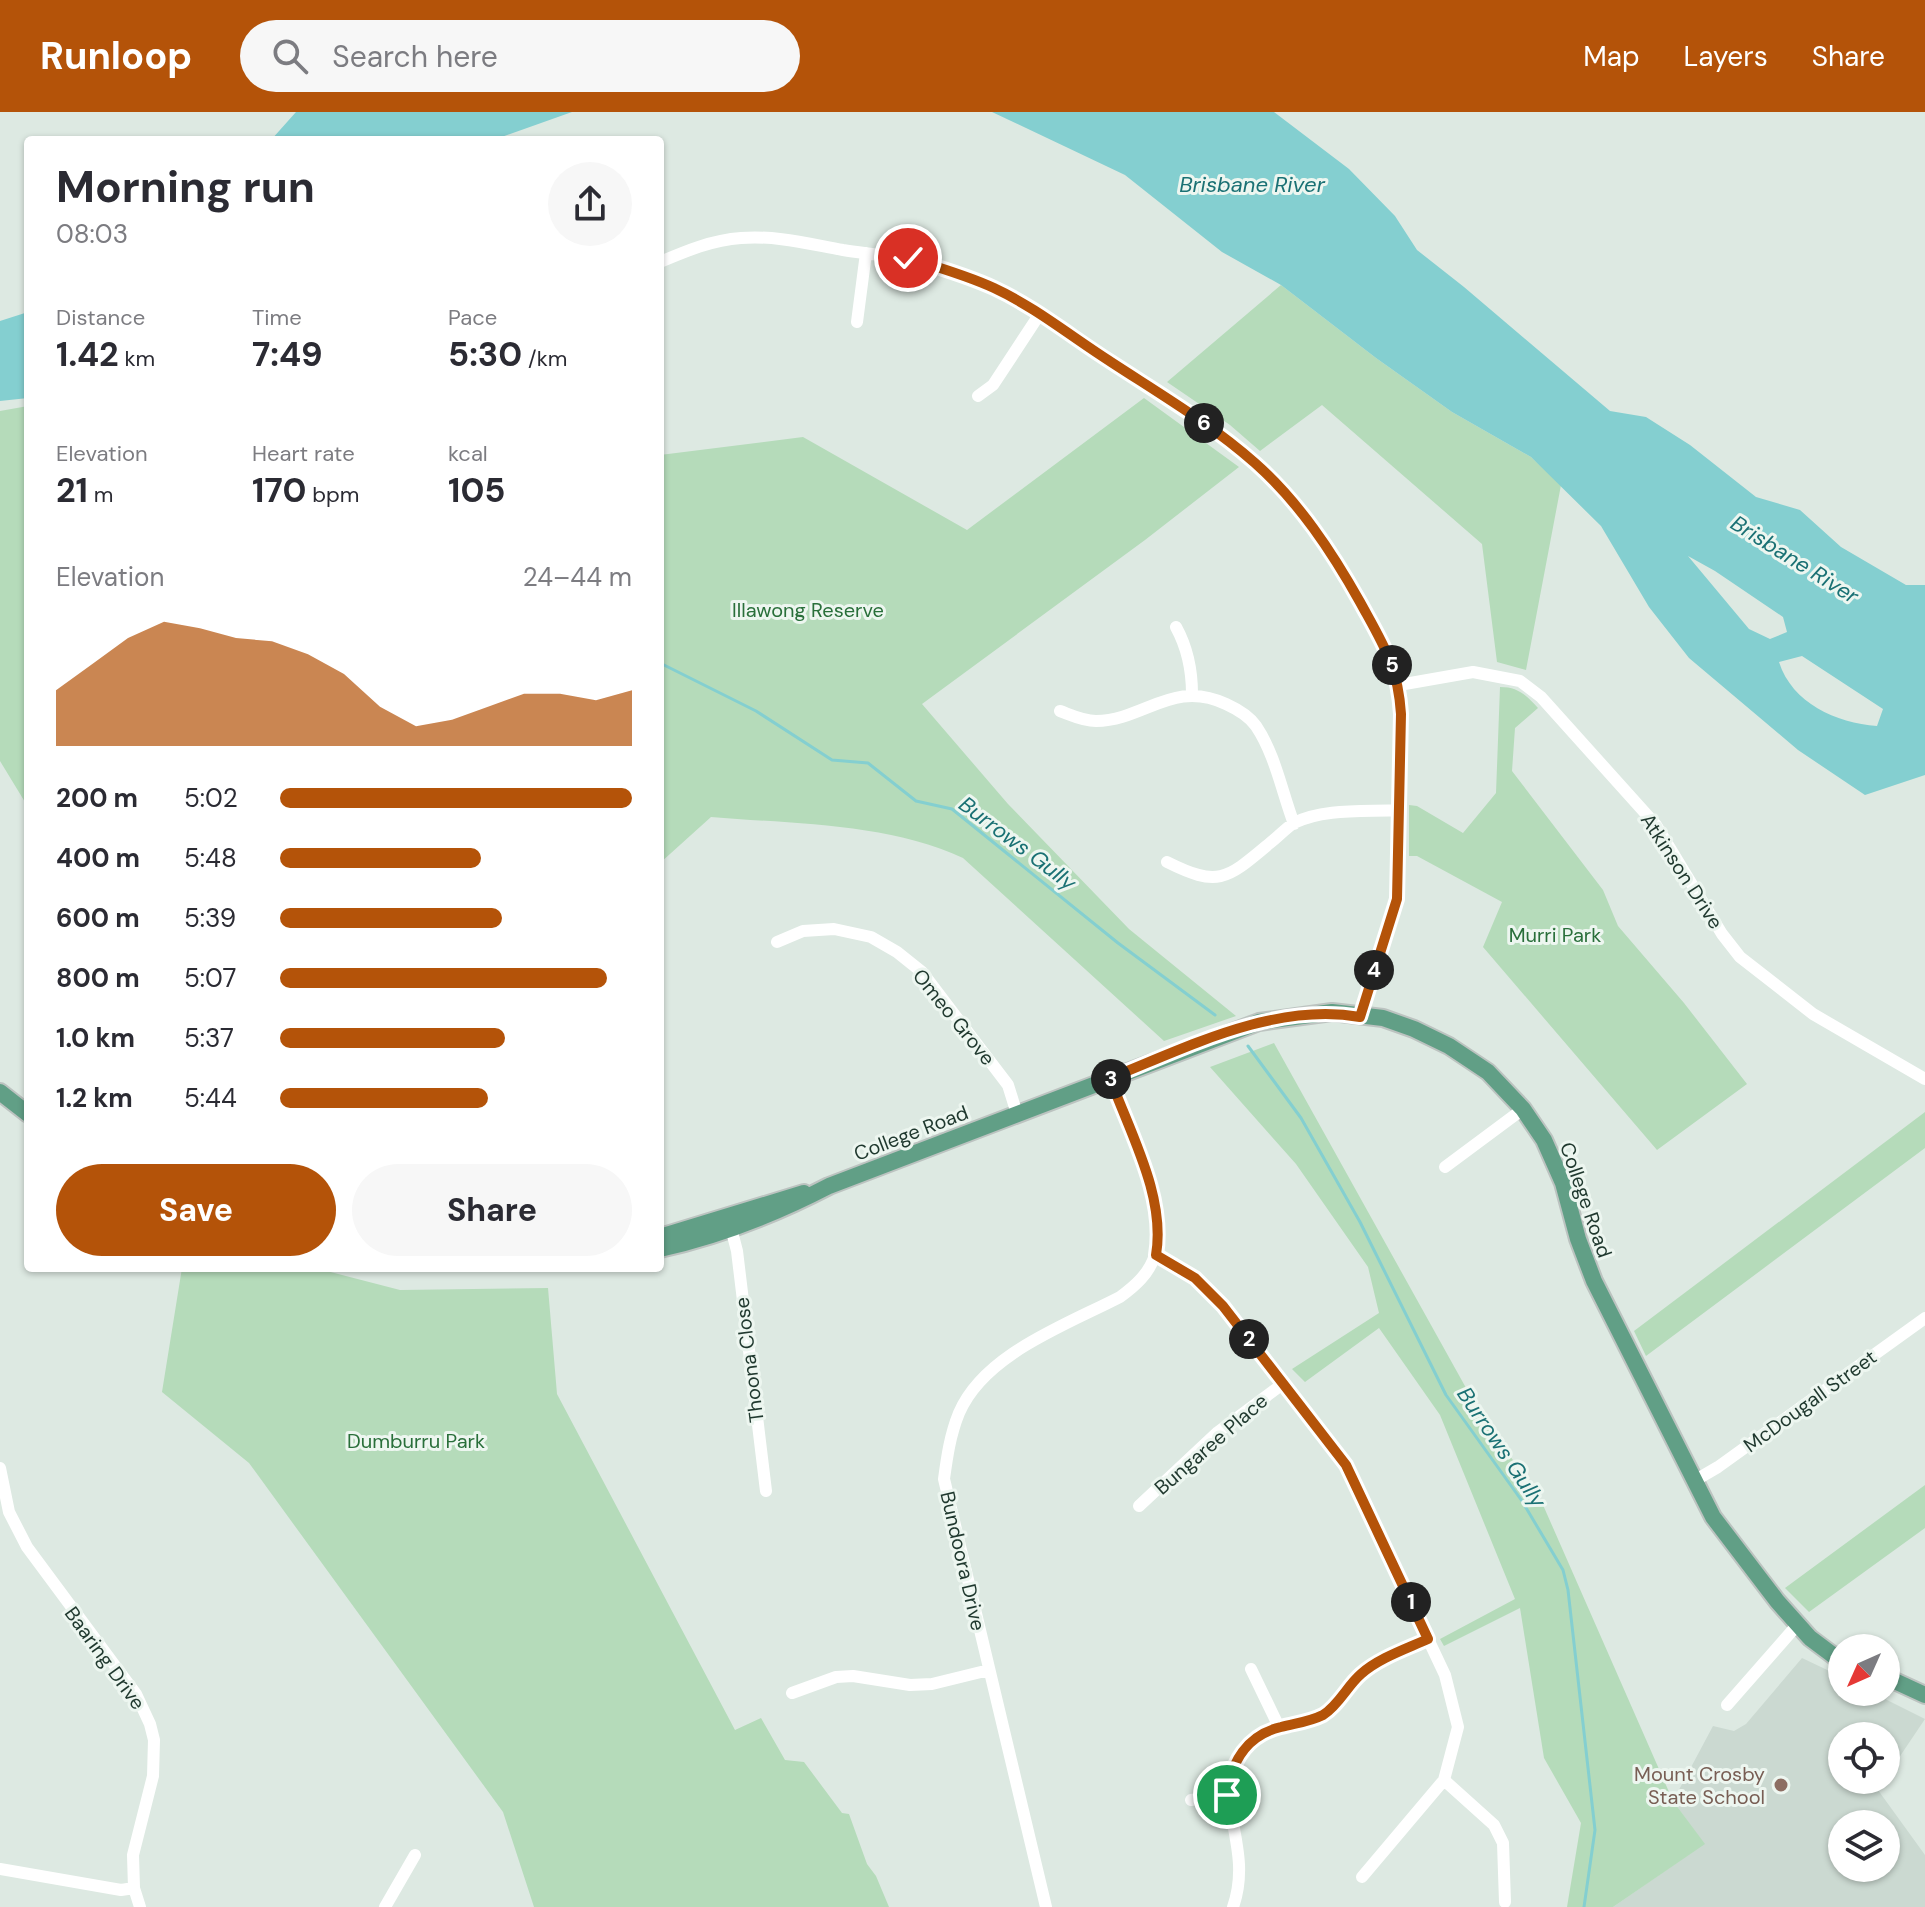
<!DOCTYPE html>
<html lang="en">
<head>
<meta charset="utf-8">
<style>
	:root { --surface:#fff; --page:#f7f7f7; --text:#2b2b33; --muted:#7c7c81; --accent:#b45309 }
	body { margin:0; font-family:"DM Sans",sans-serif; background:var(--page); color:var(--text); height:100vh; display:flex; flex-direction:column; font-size:30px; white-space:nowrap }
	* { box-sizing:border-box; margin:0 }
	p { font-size:26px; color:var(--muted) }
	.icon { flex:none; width:44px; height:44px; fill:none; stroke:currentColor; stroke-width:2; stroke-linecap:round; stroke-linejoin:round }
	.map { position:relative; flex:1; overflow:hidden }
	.sheet { position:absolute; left:24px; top:24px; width:640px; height:1136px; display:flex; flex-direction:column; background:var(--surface); border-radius:8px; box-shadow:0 2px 6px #0004 }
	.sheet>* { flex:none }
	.needle { width:52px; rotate:225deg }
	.controls { position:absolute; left:1828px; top:1522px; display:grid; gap:16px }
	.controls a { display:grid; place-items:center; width:72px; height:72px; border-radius:50%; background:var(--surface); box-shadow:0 2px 6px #0004; font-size:40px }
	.pin { position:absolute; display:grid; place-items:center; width:68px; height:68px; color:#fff; margin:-34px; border:4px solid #fff; border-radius:50%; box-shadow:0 2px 8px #0007 }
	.km { position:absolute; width:40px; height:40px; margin:-20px; border-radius:50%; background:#222; color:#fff; font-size:22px; line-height:40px; text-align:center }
	.round { display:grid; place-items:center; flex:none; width:84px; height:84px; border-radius:42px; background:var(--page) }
	.summary { display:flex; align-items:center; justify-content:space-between; height:136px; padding:0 32px }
	h1 { font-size:44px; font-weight:700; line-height:60px }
	.stats { display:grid; grid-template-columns:repeat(3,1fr); gap:12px; height:136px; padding:8px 32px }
	.stats div { display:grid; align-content:center }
	.stats b { font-size:34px; font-weight:700 }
	.stats small { font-size:22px; font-weight:400 }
	.stats p { font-size:22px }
	.chart { height:224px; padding:16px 32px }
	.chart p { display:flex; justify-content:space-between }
	.chart svg { width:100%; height:144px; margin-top:8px; fill:var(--accent); opacity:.7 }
	.action { display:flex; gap:16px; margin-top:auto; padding:16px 32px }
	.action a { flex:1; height:92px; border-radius:48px; background:var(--accent); color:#fff; font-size:32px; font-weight:700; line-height:92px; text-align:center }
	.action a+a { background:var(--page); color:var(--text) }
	ul { padding:0 32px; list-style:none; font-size:26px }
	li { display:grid; grid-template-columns:128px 96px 1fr; align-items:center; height:60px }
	li i { height:20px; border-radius:10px; background:var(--accent) }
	header { display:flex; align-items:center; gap:48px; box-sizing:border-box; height:112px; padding:0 40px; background:var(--accent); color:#fff }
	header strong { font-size:38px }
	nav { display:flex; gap:44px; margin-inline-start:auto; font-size:28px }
	.search { width:560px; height:72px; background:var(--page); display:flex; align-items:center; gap:20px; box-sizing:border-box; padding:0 28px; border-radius:44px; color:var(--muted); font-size:30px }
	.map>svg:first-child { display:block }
	.built { fill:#cbd9d1; fill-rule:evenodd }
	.green { fill:#b5dbba }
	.water { fill:#84cfd0; fill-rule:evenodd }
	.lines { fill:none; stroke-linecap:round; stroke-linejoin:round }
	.stream { stroke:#84cfd0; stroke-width:3 }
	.major-casing { stroke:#bcc3c0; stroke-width:20 }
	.minor { stroke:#fff; stroke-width:12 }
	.major { stroke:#619f86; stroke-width:16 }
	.route-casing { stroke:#fff; stroke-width:16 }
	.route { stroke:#b45309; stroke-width:10 }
	.education-dot { fill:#8d6e63; stroke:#edf6f0; stroke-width:3 }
	.labels { text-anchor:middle; stroke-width:6; stroke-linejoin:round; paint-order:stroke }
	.park-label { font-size:20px; fill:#296f3a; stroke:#edf6f0 }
	.street-label { font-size:20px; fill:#1f382e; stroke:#edf6f0 }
	.education-label { font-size:20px; fill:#785e54; stroke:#edf6f0; text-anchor:end }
	.water-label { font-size:22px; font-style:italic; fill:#1a7174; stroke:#edf6f0 }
</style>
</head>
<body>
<header>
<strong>Runloop</strong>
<div class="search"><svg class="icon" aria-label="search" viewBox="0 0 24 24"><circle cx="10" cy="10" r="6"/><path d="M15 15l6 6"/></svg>Search here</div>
<nav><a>Map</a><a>Layers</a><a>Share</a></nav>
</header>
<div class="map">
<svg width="1925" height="1795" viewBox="0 0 1925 1795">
	<rect width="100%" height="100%" fill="#dde9e2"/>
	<!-- built -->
	<path class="built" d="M1802 1546 1842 1565V1580H1871L1925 1607 1886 1665V1624H1842V1668H1884L1878 1678 1925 1743V1795H1613L1704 1732 1673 1689 1713 1614 1734 1619 1746 1612ZM1842 1712H1886V1756H1842Z"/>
	<!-- green -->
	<path class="green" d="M1281 173 1376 246 1452 300 1531 345 1561 373 1526 558 1497 550 1482 432 1322 293 1260 339 1230 313 1167 270Z
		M1144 286 1239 355 1145 428 922 592 1008 692 1129 817 1236 904 1164 929 963 746C888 711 793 712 711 705L660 751V343L803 325 967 418Z
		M28 294V695L0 649V299Z
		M1500 575C1518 575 1526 583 1538 596L1515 616 1512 659 1603 778 1618 814 1684 891 1747 972 1657 1038 1483 835 1502 790 1417 744H1409V693L1417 694 1463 721 1496 681Z
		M1274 931 1490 1319 1536 1377 1673 1689 1705 1732 1613 1795H1567L1581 1711 1544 1646 1520 1496 1444 1534 1440 1527 1515 1487 1440 1303 1379 1216 1305 1270 1292 1257 1379 1201 1368 1155 1296 1052 1210 955Z
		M1925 1000V1036L1646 1244 1634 1219Z
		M182 1156H315L400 1178 548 1176 557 1282 735 1618 761 1606 785 1648 804 1650 842 1701 849 1702 867 1752 876 1764 889 1795H534L503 1700 249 1351 162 1280Z
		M1925 1373V1416L1809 1500 1785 1476Z"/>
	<!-- water -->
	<path class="water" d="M296 0H572L493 28H271Z
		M992 0H1274L1349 57 1395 104 1417 138 1464 175 1610 299 1646 305 1690 333 1756 385 1800 398 1841 435 1906 473H1925V663L1865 683 1798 638 1689 546 1649 495 1601 414 1531 345 1452 300 1376 246 1281 173 1222 140 1125 63ZM1688 444 1715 459 1783 505 1787 520 1770 527 1749 517ZM1802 544 1883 597 1877 614C1836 611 1792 591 1779 550Z
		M28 200V286L0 289V209Z"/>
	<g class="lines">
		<!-- stream -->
		<path class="stream" d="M660 551 756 599 832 648 868 651 916 689 952 697 1118 831 1215 903
			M1248 934 1301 1006 1360 1110 1446 1283 1522 1389 1563 1458 1568 1478 1595 1718 1584 1795"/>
		<defs>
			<path id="major" d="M0 980 28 1002
				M660 1125 804 1081
				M660 1137C719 1124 775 1102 829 1074L1259 910 1332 900 1383 906 1414 917 1449 934 1488 960 1523 997 1544 1028 1563 1071 1578 1127 1594 1169 1713 1405 1777 1489 1810 1526 1842 1550
				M1886 1565 1925 1583"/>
		</defs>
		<!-- major casing -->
		<use href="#major" class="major-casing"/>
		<!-- minor -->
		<path class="minor" d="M660 150C686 139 712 128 741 126 775 123 809 132 843 138 883 144 922 147 961 162 1012 182 1056 214 1102 244 1154 278 1209 310 1255 351 1299 390 1332 440 1360 490 1384 532 1398 554 1401 602L1397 787 1360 905
			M857 210 866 141
			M978 284 993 273 1039 203
			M1176 515C1187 535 1192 559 1192 582
			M1399 573 1473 560 1520 569 1541 585 1656 713 1722 822 1740 845 1813 902 1925 967
			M1060 599C1071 603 1083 609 1096 609 1145 608 1173 567 1226 592 1237 597 1249 604 1256 614 1275 642 1282 680 1294 712
			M1167 750C1219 776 1227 767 1270 731 1278 725 1286 716 1294 711 1324 696 1366 700 1399 698
			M777 830 803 819 834 817 871 825 897 840 922 860 1008 973 1017 1002
			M1445 1055 1523 997
			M730 1112 737 1139 766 1379
			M1156 1143 1195 1166 1223 1194 1346 1353 1445 1563 1458 1615 1444 1668 1362 1765
			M0 1356 9 1400 27 1435 136 1582 150 1612 154 1628 153 1664 133 1743 134 1776 140 1795
			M1694 1369 1718 1355 1925 1206
			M1139 1394 1218 1320 1284 1271
			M1251 1557 1279 1615
			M792 1581 836 1565 853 1564 910 1573 932 1572 989 1558
			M1727 1593 1798 1512
			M1444 1668 1494 1713 1503 1731 1505 1790
			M1191 1688 1227 1683
			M0 1757 121 1778 134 1776
			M385 1795 415 1743
			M1046 1795 944 1367C947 1345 950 1323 959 1301 984 1242 1066 1213 1120 1185 1135 1174 1149 1162 1155 1143 1171 1100 1126 1010 1110 966
			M1233 1795C1244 1764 1238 1737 1232 1706 1230 1698 1227 1689 1227 1682 1227 1650 1250 1623 1280 1615 1296 1611 1311 1610 1326 1600 1341 1590 1348 1572 1362 1560 1381 1545 1406 1537 1428 1527"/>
		<!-- major -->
		<use href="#major" class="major"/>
	</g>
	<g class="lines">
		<defs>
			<path id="route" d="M908 146C937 155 966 163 994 176 1035 195 1073 226 1111 250 1160 282 1211 312 1255 351 1299 390 1332 440 1360 490 1383 532 1398 554 1401 602L1397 787 1360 905C1275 890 1188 935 1110 966 1130 1021 1166 1085 1156 1143L1195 1166 1223 1194 1346 1353 1428 1527C1406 1537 1379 1546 1361 1562 1347 1574 1339 1593 1323 1603 1309 1610 1296 1611 1281 1615 1247 1623 1231 1650 1227 1683"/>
		</defs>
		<!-- route casing -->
		<use href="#route" class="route-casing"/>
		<!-- route -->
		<use href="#route" class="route"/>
	</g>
	<!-- markers -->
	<circle class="education-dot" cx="1781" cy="1673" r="8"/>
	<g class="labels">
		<!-- park labels -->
		<g class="park-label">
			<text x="808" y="505">Illawong Reserve</text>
			<text x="1555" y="830">Murri Park</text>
			<text x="416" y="1336">Dumburru Park</text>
		</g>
		<!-- street labels -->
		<g class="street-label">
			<text transform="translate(1682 759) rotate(57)" y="7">Atkinson Drive</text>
			<text transform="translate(954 905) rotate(51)" y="7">Omeo Grove</text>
			<text transform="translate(911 1021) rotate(-21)" y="7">College Road</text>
			<text transform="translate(1586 1088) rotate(71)" y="7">College Road</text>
			<text transform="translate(749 1248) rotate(-97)" y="7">Thoona Close</text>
			<text transform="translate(1810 1289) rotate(-36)" y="7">McDougall Street</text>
			<text transform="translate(1211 1332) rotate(-41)" y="7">Bungaree Place</text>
			<text transform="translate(963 1449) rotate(77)" y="7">Bundoora Drive</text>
			<text transform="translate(105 1546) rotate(54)" y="7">Baaring Drive</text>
		</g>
		<!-- education labels -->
		<g class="education-label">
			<text x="1765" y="1669">Mount Crosby<tspan x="1765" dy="23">State School</tspan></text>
		</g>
		<!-- water labels -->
		<g class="water-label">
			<text x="1252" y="80">Brisbane River</text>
			<text transform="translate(1795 447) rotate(32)" y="8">Brisbane River</text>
			<text transform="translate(1018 731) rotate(37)" y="8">Burrows Gully</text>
			<text transform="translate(1502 1335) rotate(56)" y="8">Burrows Gully</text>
		</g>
	</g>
</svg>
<div class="controls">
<a><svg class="needle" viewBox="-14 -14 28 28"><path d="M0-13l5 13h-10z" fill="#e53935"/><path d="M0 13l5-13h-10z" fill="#7c7c81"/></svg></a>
<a><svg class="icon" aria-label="locate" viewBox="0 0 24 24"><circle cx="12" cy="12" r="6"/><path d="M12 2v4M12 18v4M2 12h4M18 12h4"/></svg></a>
<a><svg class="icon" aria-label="layers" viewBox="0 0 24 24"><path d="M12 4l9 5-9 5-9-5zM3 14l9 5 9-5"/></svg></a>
</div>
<div class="pin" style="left:1227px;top:1683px;background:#1e9e55"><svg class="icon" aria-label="arrive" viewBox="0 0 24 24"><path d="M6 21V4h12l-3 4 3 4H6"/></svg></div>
<div class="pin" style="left:908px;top:146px;background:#d93025"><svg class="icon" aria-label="check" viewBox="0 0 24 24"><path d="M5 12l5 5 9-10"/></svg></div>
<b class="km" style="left:1411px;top:1490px">1</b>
<b class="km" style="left:1249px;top:1227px">2</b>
<b class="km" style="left:1111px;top:967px">3</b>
<b class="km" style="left:1374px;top:858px">4</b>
<b class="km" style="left:1392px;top:553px">5</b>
<b class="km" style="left:1204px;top:311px">6</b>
<section class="sheet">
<div class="summary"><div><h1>Morning run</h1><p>08:03</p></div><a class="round"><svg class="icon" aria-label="share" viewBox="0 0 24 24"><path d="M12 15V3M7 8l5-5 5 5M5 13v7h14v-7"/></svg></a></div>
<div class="stats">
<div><p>Distance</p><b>1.42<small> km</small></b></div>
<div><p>Time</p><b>7:49</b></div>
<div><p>Pace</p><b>5:30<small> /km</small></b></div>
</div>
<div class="stats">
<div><p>Elevation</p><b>21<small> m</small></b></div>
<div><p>Heart rate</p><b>170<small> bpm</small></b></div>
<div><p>kcal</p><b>105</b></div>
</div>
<div class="chart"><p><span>Elevation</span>24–44 m</p>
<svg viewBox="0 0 160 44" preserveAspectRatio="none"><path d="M0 44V27L10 19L20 11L30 6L40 8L50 11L60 12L70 16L80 22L90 32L100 38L110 36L120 32L130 28L140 28L150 30L160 27V44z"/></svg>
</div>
<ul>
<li><b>200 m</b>5:02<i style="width:100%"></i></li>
<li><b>400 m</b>5:48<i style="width:57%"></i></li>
<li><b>600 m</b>5:39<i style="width:63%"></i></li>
<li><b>800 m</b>5:07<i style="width:93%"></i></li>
<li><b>1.0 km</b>5:37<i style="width:64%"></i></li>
<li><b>1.2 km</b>5:44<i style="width:59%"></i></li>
</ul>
<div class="action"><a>Save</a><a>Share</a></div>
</section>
</div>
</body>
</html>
